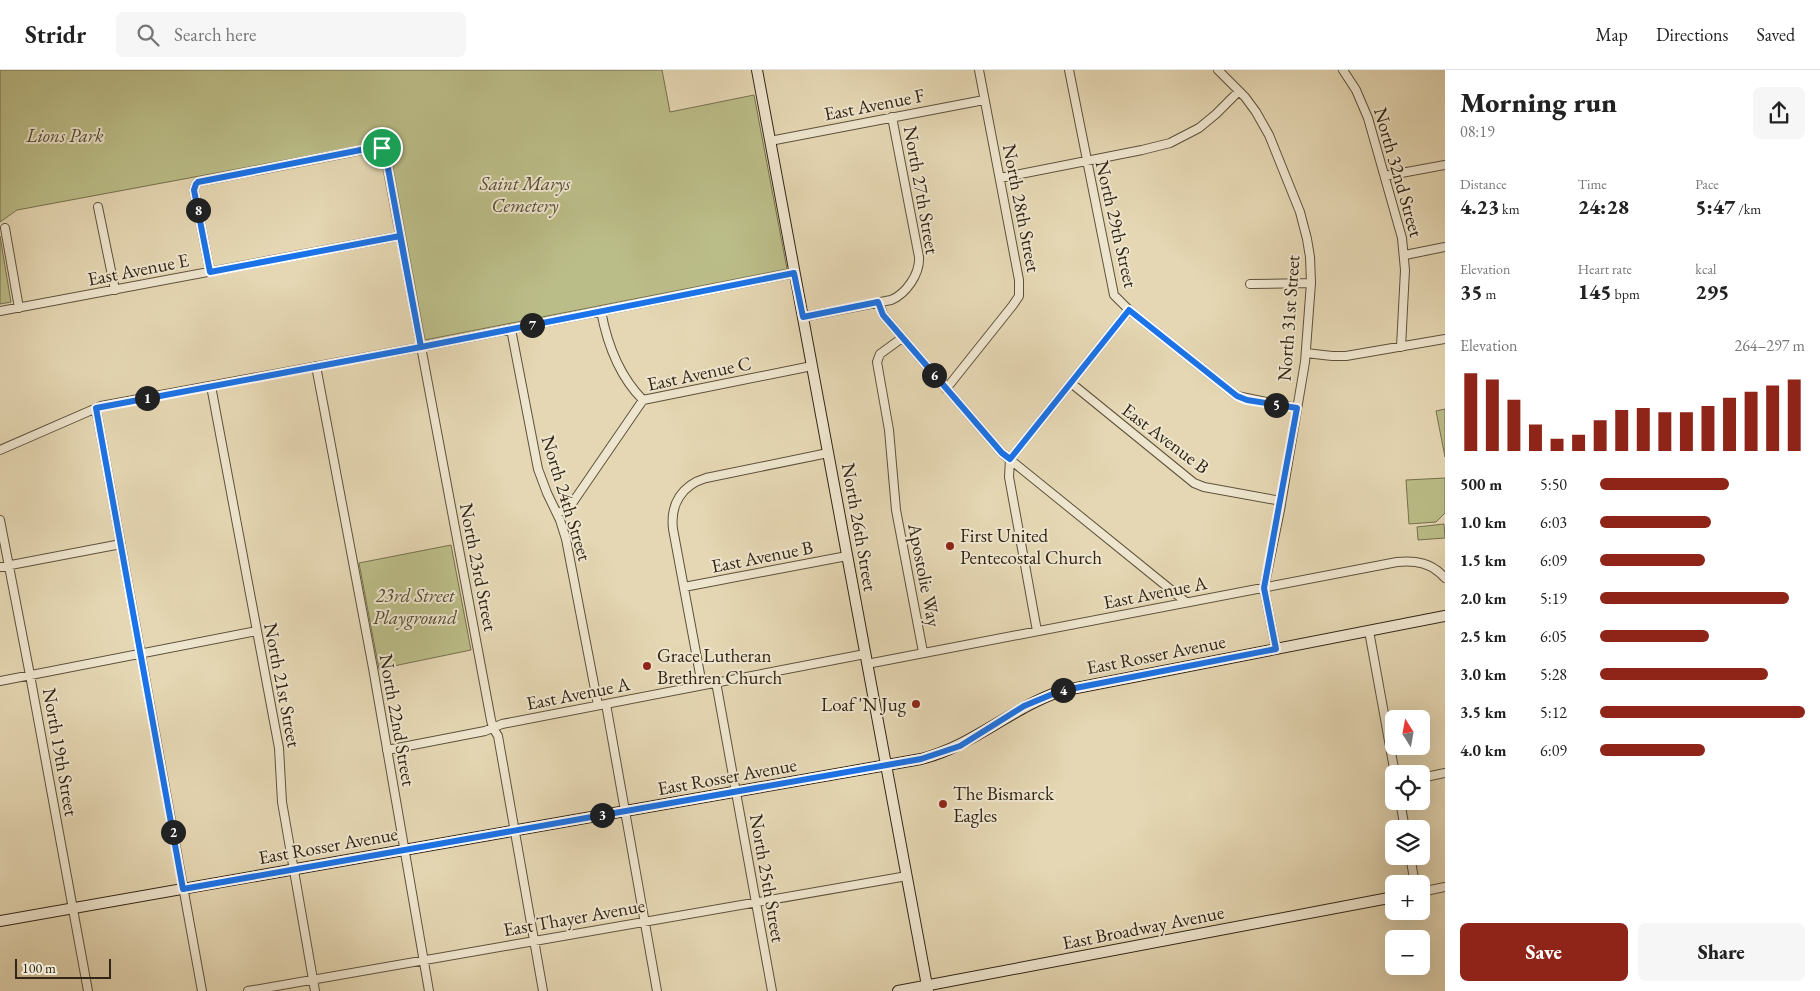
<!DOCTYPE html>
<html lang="en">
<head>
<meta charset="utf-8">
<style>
	:root { --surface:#fff; --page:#f6f6f6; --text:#222; --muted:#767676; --line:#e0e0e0; --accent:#8f2418 }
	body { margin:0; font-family:"EB Garamond",serif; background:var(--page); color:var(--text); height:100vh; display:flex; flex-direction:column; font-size:19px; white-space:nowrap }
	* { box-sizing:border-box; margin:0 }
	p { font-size:16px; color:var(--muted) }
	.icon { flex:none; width:28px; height:28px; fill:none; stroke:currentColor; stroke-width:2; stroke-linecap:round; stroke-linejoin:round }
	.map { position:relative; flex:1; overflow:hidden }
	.drawer { display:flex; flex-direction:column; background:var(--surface); width:375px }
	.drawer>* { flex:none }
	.needle { width:32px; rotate:349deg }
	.fabs { position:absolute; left:1385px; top:640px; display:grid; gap:10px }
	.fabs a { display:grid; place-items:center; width:45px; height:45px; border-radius:8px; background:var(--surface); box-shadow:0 5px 20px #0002; font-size:25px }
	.scale { position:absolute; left:15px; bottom:12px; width:96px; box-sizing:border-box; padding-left:5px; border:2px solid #312515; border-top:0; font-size:14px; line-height:18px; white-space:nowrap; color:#312515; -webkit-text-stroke:4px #eee5ce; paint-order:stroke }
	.pin { position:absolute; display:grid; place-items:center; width:42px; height:42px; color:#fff; margin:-21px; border:2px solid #fff; border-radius:50%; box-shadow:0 1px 5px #0007 }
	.km { position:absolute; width:25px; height:25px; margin:-12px; border-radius:50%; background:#222; color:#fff; font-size:14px; line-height:25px; text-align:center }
	.round { display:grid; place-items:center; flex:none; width:52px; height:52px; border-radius:8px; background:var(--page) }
	.summary { display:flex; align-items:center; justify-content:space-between; height:85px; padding:0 15px }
	h1 { font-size:28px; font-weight:800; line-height:38px }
	.stats { display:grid; grid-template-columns:repeat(3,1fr); gap:8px; height:85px; padding:5px 15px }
	.stats div { display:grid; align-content:center }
	.stats b { font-size:21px; font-weight:800 }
	.stats small { font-size:14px; font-weight:400 }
	.stats p { font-size:14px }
	.chart { height:140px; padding:10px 15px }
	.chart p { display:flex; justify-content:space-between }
	.chart svg { width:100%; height:90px; margin-top:5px; stroke:var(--accent); stroke-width:6 }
	.button { display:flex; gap:10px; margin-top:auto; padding:10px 15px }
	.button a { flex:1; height:58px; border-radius:8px; background:var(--accent); color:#fff; font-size:20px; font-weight:800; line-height:58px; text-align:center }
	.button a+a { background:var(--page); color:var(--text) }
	ul { padding:0 15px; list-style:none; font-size:16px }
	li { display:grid; grid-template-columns:80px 60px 1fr; align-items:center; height:38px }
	li i { height:12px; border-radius:6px; background:var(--accent) }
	header { display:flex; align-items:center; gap:30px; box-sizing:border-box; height:70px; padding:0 25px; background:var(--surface); border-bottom:1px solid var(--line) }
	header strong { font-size:24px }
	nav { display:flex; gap:28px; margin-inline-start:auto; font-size:18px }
	.search { width:350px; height:45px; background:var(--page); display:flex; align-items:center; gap:12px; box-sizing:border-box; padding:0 18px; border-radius:8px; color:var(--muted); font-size:19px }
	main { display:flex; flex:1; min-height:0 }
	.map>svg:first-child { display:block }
	.green { fill:#bbbd88; stroke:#76714e }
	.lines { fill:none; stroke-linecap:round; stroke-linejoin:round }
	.street-casing { stroke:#5e523c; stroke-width:10 }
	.secondary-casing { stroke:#312515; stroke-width:12 }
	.street { stroke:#eee5ce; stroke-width:8 }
	.secondary { stroke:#eee5ce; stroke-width:10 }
	.route-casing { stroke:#fff; stroke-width:10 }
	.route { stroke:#1a73e8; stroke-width:6 }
	.poi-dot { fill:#8f2418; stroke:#eee5ce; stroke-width:2 }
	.labels { text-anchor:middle; stroke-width:4; stroke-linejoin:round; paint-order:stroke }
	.street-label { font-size:19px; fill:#312515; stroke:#eee5ce }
	.park-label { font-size:19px; font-style:italic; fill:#544b32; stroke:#eee5ce }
	.poi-label { font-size:19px; fill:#312515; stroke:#eee5ce; text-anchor:start }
</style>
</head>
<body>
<header>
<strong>Stridr</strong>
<div class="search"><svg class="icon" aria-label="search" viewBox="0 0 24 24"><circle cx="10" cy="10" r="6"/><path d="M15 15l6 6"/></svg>Search here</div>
<nav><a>Map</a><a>Directions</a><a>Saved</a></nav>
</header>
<main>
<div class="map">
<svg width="1445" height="921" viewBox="0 0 1445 921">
	<rect width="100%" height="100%" fill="#e5d7b3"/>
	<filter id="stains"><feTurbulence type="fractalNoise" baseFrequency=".004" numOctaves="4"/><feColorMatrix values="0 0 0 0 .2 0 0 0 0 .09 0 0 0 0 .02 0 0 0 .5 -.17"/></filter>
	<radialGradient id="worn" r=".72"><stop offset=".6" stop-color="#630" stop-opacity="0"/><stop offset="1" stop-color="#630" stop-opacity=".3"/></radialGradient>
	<!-- green -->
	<path class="green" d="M0 0H662L670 42 754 25 787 199 425 270 388 71 17 140 0 152Z
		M0 166 11 232 0 234Z
		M1445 339V387L1436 341Z
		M1445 408V443L1436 452 1409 454 1406 410Z
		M1444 454 1445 468 1418 470 1417 457Z
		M451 475 471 580 379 599 359 493Z"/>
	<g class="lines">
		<defs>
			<path id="street" d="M1069 0 1114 225 1129 240 1237 326 1297 338
				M1218 0 1245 27 1256 42 1269 65 1300 142 1307 169 1310 187 1311 213 1305 292 1280 440 1264 518 1276 579
				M1343 0 1356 20 1368 48 1402 168 1405 200 1401 277
				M770 71 984 30
				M1385 106 1445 95
				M1000 108 1142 80 1170 73 1199 58 1216 44 1239 21
				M98 137 115 220
				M5 158 19 238
				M1405 185 1445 177
				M210 202 194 120 196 114 198 112 377 77 382 78 384 79 491 650 493 658 498 666 543 921
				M1250 214 1311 213
				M879 232 883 245 1002 383 1186 532
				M0 241 400 166
				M601 241C607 273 619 306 643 330
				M803 247 891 230C906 224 920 204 919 187L892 47
				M511 259 538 399 547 423 560 450 566 469 598 635
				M902 268 880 284 877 292 889 360 896 440 923 582
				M1306 283 1332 286H1346L1445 269
				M316 296 373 598 429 921
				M1071 313 1194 413 1204 417 1281 431
				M211 316 279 678 282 732 315 921
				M946 319 1013 235 1019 226V210L979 0
				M96 338 202 921
				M0 380 101 336 421 277 794 203
				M558 443 566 439 573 432 643 330 812 296
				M0 450 30 605 88 921
				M0 497 121 474
				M684 517 847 486
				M1037 561 1009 407 1010 389 1129 240
				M1369 561 1395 704
				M867 594 1397 492C1416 490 1432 493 1445 508
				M0 611 257 561
				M716 612 772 921
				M702 615 673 459C670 434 682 415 706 408L828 383
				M606 634 657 921
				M387 680 485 661 502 654 865 584
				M1421 708 1445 703
				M1400 731 1405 759
				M1410 786 1415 814
				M1421 822 1445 817
				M248 921 907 806"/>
			<path id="secondary" d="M757 0 928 921
				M0 851 921 689C973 676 1011 638 1061 621L1445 546
				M898 921 1394 827"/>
		</defs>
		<!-- street casing -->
		<use href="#street" class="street-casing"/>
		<!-- secondary casing -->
		<use href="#secondary" class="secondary-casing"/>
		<!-- street -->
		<use href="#street" class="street"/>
		<!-- secondary -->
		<use href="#secondary" class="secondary"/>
	</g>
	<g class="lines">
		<defs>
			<path id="route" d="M382 78 385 82C397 147 409 212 421 277L96 338 183 819 921 689 960 676 1024 636 1060 621 1276 579 1264 518 1297 338 1247 330 1237 326 1129 240 1010 389 1002 383 883 245 878 232 803 247 794 203 421 277 400 166 210 202 194 120 196 114 198 112 376 77 382 78"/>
		</defs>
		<!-- route casing -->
		<use href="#route" class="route-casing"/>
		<!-- route -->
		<use href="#route" class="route"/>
	</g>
	<!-- markers -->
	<g class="poi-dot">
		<circle cx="950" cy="476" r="5"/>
		<circle cx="647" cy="596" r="5"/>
		<circle cx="916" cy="634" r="5"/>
		<circle cx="943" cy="734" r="5"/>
	</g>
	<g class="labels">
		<!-- street labels -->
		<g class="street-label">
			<text transform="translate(874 34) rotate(-11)" y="7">East Avenue F</text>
			<text transform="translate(1399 102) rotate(74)" y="7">North 32nd Street</text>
			<text transform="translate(922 120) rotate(80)" y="7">North 27th Street</text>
			<text transform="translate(1022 138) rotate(79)" y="7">North 28th Street</text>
			<text transform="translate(1117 154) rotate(77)" y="7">North 29th Street</text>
			<text transform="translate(138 199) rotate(-11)" y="7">East Avenue E</text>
			<text transform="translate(1288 248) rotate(-86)" y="7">North 31st Street</text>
			<text transform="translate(699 303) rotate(-12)" y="7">East Avenue C</text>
			<text transform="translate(1166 368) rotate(37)" y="7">East Avenue B</text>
			<text transform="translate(567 428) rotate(73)" y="7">North 24th Street</text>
			<text transform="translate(860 457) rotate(80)" y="7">North 26th Street</text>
			<text transform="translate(762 486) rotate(-11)" y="7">East Avenue B</text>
			<text transform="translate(479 497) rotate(79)" y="7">North 23rd Street</text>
			<text transform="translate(925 505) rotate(79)" y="7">Apostolie Way</text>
			<text transform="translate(1155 522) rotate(-11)" y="7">East Avenue A</text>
			<text transform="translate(1156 584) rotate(-11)" y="7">East Rosser Avenue</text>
			<text transform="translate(283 615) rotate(79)" y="7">North 21st Street</text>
			<text transform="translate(578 623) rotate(-11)" y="7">East Avenue A</text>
			<text transform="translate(398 650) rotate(80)" y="7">North 22nd Street</text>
			<text transform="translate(61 682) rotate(80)" y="7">North 19th Street</text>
			<text transform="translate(727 706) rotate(-10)" y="7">East Rosser Avenue</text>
			<text transform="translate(328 775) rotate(-10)" y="7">East Rosser Avenue</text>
			<text transform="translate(768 808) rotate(80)" y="7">North 25th Street</text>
			<text transform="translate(574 847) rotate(-10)" y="7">East Thayer Avenue</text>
			<text transform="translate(1143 857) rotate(-11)" y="7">East Broadway Avenue</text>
		</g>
		<!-- park labels -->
		<g class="park-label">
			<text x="65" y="72">Lions Park</text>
			<text x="525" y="120">Saint Marys<tspan x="525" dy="22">Cemetery</tspan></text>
			<text x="415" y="532">23rd Street<tspan x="415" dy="22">Playground</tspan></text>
		</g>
		<!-- poi labels -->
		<g class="poi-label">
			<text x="960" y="472">First United<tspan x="960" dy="22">Pentecostal Church</tspan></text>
			<text x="657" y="592">Grace Lutheran<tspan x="657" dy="22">Brethren Church</tspan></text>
			<text x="906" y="641" text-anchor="end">Loaf 'N Jug</text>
			<text x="953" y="730">The Bismarck<tspan x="953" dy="22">Eagles</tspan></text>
		</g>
	</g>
	<rect width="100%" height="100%" filter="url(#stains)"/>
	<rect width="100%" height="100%" fill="url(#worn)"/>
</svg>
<div class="fabs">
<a><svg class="needle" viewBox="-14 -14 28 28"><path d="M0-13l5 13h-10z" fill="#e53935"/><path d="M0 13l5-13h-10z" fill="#767676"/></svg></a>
<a><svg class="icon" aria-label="locate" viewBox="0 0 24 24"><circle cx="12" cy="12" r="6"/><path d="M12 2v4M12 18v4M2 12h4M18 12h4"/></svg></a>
<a><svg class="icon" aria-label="layers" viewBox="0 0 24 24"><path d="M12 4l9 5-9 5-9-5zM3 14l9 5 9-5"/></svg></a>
<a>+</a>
<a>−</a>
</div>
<div class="scale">100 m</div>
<div class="pin" style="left:382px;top:78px;background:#1e9e55"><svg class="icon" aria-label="arrive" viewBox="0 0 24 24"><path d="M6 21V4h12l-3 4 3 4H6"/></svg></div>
<b class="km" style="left:147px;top:328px">1</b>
<b class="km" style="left:173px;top:762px">2</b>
<b class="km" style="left:602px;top:745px">3</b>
<b class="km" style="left:1063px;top:620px">4</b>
<b class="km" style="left:1276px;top:335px">5</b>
<b class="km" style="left:934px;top:305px">6</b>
<b class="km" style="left:532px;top:255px">7</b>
<b class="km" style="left:198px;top:140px">8</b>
</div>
<section class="drawer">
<div class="summary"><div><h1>Morning run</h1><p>08:19</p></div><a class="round"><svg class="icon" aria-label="share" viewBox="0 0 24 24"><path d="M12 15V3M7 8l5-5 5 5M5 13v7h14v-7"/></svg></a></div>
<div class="stats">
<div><p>Distance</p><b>4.23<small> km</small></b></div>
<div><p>Time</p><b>24:28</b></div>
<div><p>Pace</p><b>5:47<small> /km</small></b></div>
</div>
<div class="stats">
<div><p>Elevation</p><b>35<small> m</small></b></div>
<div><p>Heart rate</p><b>145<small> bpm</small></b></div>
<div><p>kcal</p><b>295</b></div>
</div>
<div class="chart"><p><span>Elevation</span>264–297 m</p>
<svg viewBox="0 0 160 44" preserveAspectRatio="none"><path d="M5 44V6M15 44V9M25 44V19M35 44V31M45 44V38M55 44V36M65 44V29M75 44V24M85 44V23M95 44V25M105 44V25M115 44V22M125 44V18M135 44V15M145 44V12M155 44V9"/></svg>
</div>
<ul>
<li><b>500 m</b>5:50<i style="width:63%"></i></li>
<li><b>1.0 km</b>6:03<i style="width:54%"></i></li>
<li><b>1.5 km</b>6:09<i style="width:51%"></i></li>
<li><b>2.0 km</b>5:19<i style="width:92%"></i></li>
<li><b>2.5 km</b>6:05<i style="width:53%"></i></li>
<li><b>3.0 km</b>5:28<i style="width:82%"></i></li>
<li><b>3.5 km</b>5:12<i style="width:100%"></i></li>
<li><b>4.0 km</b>6:09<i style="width:51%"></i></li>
</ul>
<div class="button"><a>Save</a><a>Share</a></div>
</section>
</main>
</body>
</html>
